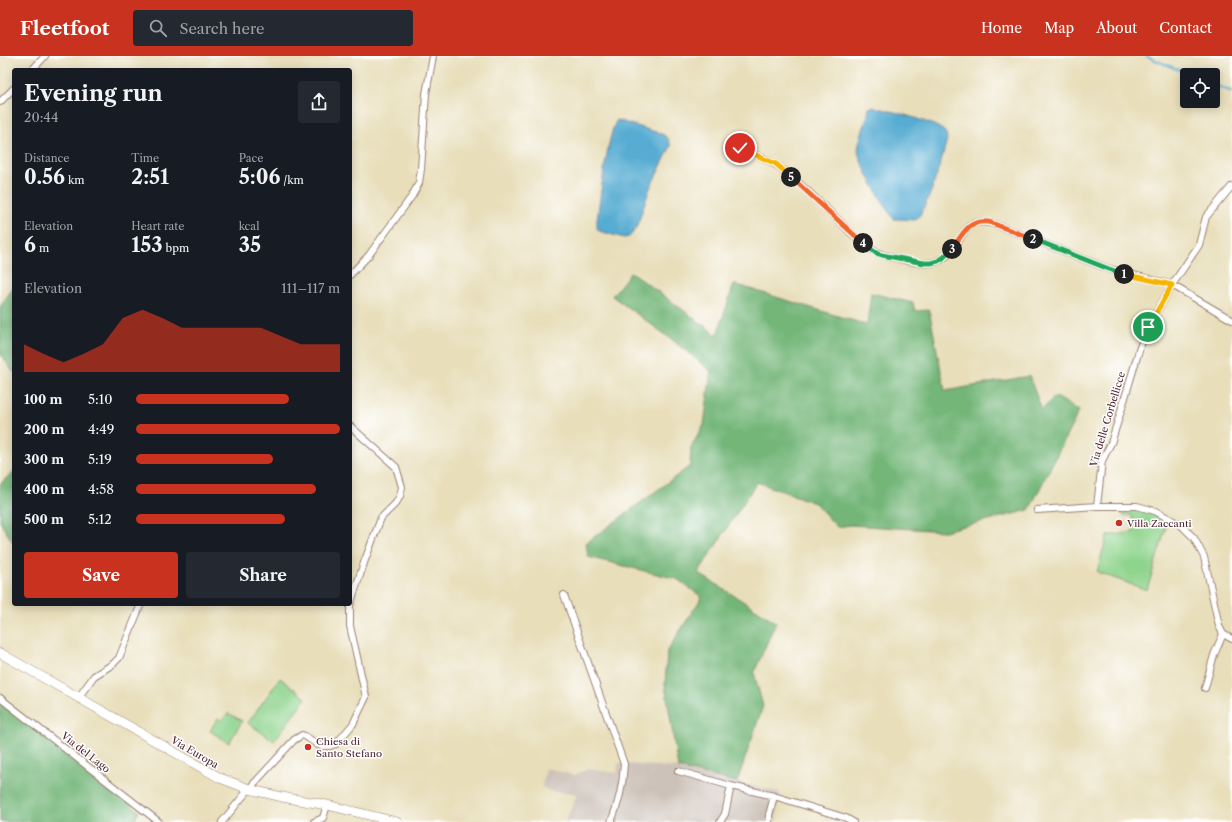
<!DOCTYPE html>
<html lang="en">
<head>
<meta charset="utf-8">
<style>
	:root { --surface:#171b24; --page:#242831; --text:#f1f3f6; --muted:#9ea1a6; --accent:#c8321e }
	body { margin:0; font-family:"Libre Caslon Text",serif; background:var(--page); color:var(--text); height:100vh; display:flex; flex-direction:column; font-size:15px; white-space:nowrap }
	* { box-sizing:border-box; margin:0 }
	p { font-size:13px; color:var(--muted) }
	.icon { flex:none; width:22px; height:22px; fill:none; stroke:currentColor; stroke-width:2; stroke-linecap:round; stroke-linejoin:round }
	.map { position:relative; flex:1; overflow:hidden }
	.panel { position:absolute; left:12px; top:12px; width:340px; height:538px; display:flex; flex-direction:column; background:var(--surface); border-radius:4px; box-shadow:0 2px 10px #0003 }
	.panel>* { flex:none }
	.buttons { position:absolute; left:1180px; top:12px; display:grid; gap:8px }
	.buttons a { display:grid; place-items:center; width:40px; height:40px; border-radius:4px; background:var(--surface); box-shadow:0 2px 10px #0003; font-size:20px }
	.pin { position:absolute; display:grid; place-items:center; width:34px; height:34px; color:#fff; margin:-17px; border:2px solid #fff; border-radius:50%; box-shadow:0 1px 4px #0007 }
	.km { position:absolute; width:20px; height:20px; margin:-10px; border-radius:50%; background:#222; color:#fff; font-size:11px; line-height:20px; text-align:center }
	.round { display:grid; place-items:center; flex:none; width:42px; height:42px; border-radius:4px; background:var(--page) }
	.headline { display:flex; align-items:center; justify-content:space-between; height:68px; padding:0 12px }
	h1 { font-size:22px; font-weight:700; line-height:30px }
	.metrics { display:grid; grid-template-columns:repeat(3,1fr); gap:6px; height:68px; padding:4px 12px }
	.metrics div { display:grid; align-content:center }
	.metrics b { font-size:20px; font-weight:700 }
	.metrics small { font-size:11px; font-weight:400 }
	.metrics p { font-size:11px }
	.chart { height:112px; padding:8px 12px }
	.chart p { display:flex; justify-content:space-between }
	.chart svg { width:100%; height:72px; margin-top:4px; fill:var(--accent); opacity:.7 }
	.button { display:flex; gap:8px; margin-top:auto; padding:8px 12px }
	.button a { flex:1; height:46px; border-radius:4px; background:var(--accent); color:#fff; font-size:16px; font-weight:700; line-height:46px; text-align:center }
	.button a+a { background:var(--page); color:var(--text) }
	ul { padding:0 12px; list-style:none; font-size:13px }
	li { display:grid; grid-template-columns:64px 48px 1fr; align-items:center; height:30px }
	li i { height:10px; border-radius:5px; background:var(--accent) }
	header { display:flex; align-items:center; gap:24px; box-sizing:border-box; height:56px; padding:0 20px; background:var(--accent); color:#fff }
	header strong { font-size:19px }
	nav { display:flex; gap:22px; margin-inline-start:auto; font-size:14px }
	.search { width:280px; height:36px; background:var(--page); display:flex; align-items:center; gap:10px; box-sizing:border-box; padding:0 14px; border-radius:4px; color:var(--muted); font-size:15px }
	.map>svg:first-child { display:block }
	.industrial { fill:#cdc2b9 }
	.green { fill:#8fd48d; stroke:#6c7a5c }
	.forest { fill:#73b678; stroke:#5e6a52 }
	.water { fill:#56acd2; stroke:#50667e }
	.lines { fill:none; stroke-linecap:round; stroke-linejoin:round }
	.stream { stroke:#56acd2; stroke-width:2 }
	.minor-casing { stroke:#997e72; stroke-width:8 }
	.secondary-casing { stroke:#997e72; stroke-width:10 }
	.minor { stroke:#fff; stroke-width:6 }
	.secondary { stroke:#fff; stroke-width:9 }
	.split-1-casing { stroke:#fff; stroke-width:8 }
	.split-2-casing { stroke:#fff; stroke-width:8 }
	.split-3-casing { stroke:#fff; stroke-width:8 }
	.split-4-casing { stroke:#fff; stroke-width:8 }
	.split-5-casing { stroke:#fff; stroke-width:8 }
	.split-6-casing { stroke:#fff; stroke-width:8 }
	.split-1 { stroke:#f5b400; stroke-width:5 }
	.split-2 { stroke:#22a559; stroke-width:5 }
	.split-3 { stroke:#f0652b; stroke-width:5 }
	.split-4 { stroke:#22a559; stroke-width:5 }
	.split-5 { stroke:#f0652b; stroke-width:5 }
	.split-6 { stroke:#f5b400; stroke-width:5 }
	.poi-dot { fill:#c8321e; stroke:#fff; stroke-width:1.5 }
	.labels { text-anchor:middle; stroke-width:3; stroke-linejoin:round; paint-order:stroke }
	.street-label { font-size:10px; fill:#4a1f2b; stroke:#fff }
	.poi-label { font-size:10px; fill:#4a1f2b; stroke:#fff; text-anchor:start }
</style>
</head>
<body>
<header>
<strong>Fleetfoot</strong>
<div class="search"><svg class="icon" aria-label="search" viewBox="0 0 24 24"><circle cx="10" cy="10" r="6"/><path d="M15 15l6 6"/></svg>Search here</div>
<nav><a>Home</a><a>Map</a><a>About</a><a>Contact</a></nav>
</header>
<div class="map">
<svg width="1232" height="766" viewBox="0 0 1232 766">
	<rect width="100%" height="100%" fill="#fff"/>
	<filter id="ink" filterUnits="userSpaceOnUse"><feTurbulence type="fractalNoise" baseFrequency=".025" numOctaves="2"/><feDisplacementMap in="SourceGraphic" scale="8" xChannelSelector="R" yChannelSelector="G"/><feConvolveMatrix kernelMatrix="1 2 1 2 8 2 1 2 1" color-interpolation-filters="sRGB"/></filter>
	<filter id="wash" filterUnits="userSpaceOnUse"><feTurbulence type="fractalNoise" baseFrequency=".012" numOctaves="4" result="noise"/><feDisplacementMap in="SourceGraphic" scale="16" xChannelSelector="R" yChannelSelector="G"/><feGaussianBlur stdDeviation="0.9" result="paint"/><feColorMatrix in="noise" values="0 0 0 0 0 0 0 0 0 0 0 0 0 0 0 0 0 1.4 0 .05"/><feComposite in="paint" operator="in"/></filter>
	<g filter="url(#wash)">
		<rect width="100%" height="100%" fill="#e8deba"/>
		<!-- industrial -->
		<path class="industrial" d="M618 707 678 712 780 736 776 766H565L577 738 549 735 542 731 546 712 574 719 588 713 617 717Z"/>
		<!-- green -->
		<path class="green" d="M1138 452 1145 454 1168 465 1147 534 1097 516 1107 480 1134 476 1132 459 1123 460 1122 453Z
			M280 622 306 642 274 685 248 667Z
			M228 657 242 665 229 687 210 675 218 662 222 665Z"/>
		<!-- forest -->
		<path class="forest" d="M631 216 717 279 734 228 867 269 871 237 913 247 915 255 929 254 945 335 1029 320 1042 354 1055 340 1079 355 1029 454 944 475 850 469 837 471 815 447 757 426 698 517 776 566 754 617 763 650 737 726 678 712 665 628 667 595 702 541 677 523 588 501 586 487 690 410 691 391 704 369 711 315 670 282 612 240Z
			M14 230V317L0 297V251Z
			M14 415V488L0 466V428Z
			M0 646 139 755 134 766H0Z"/>
		<!-- water -->
		<path class="water" d="M872 51C886 53 934 66 944 75 948 79 947 83 946 87 943 100 926 159 915 164L894 163 888 155C882 144 858 105 858 94 859 80 867 67 869 52Z
			M617 64 662 78 668 82 671 90 650 132 637 170 632 178 629 181 624 182 599 175 597 172V163C600 144 608 75 617 64Z"/>
		<g class="lines">
			<!-- stream -->
			<path class="stream" d="M1146 0 1191 19
				M1213 28 1232 36"/>
		</g>
	</g>
	<g filter="url(#ink)">
		<g class="lines">
			<defs>
				<path id="minor" d="M32 14 45 0
					M0 46 14 32
					M740 92C754 98 771 104 783 114 801 128 818 145 835 161 850 175 866 196 888 200 901 203 926 211 938 205 969 191 955 153 1002 171L1109 213 1172 229 1199 189 1206 161 1232 130
					M350 219 369 199 412 140 419 127 421 113 426 38 433 0
					M1097 450 1102 405 1111 387 1121 355 1140 291 1148 271 1172 229 1232 264
					M1037 454 1097 450H1137L1155 455 1181 469 1194 482 1204 501 1219 570 1223 578 1232 583
					M564 539 624 708C623 729 619 747 611 766
					M1205 632 1214 599 1223 578
					M0 642 159 766
					M78 642 94 620 113 608 119 602 141 548
					M678 715 731 730
					M222 766 249 733 294 684 302 679 305 680 318 689 324 690H330L336 688 353 668 366 641 350 570V549L365 504 381 462 396 447 400 440 402 431 396 411 350 370
					M314 766 323 762 327 749
					M720 766 725 758 731 730 774 740 846 762 853 766
					M769 766V759L774 740"/>
				<path id="secondary" d="M0 597 220 722 249 733 282 741 327 749 397 766"/>
			</defs>
			<!-- minor casing -->
			<use href="#minor" class="minor-casing"/>
			<!-- secondary casing -->
			<use href="#secondary" class="secondary-casing"/>
			<!-- minor -->
			<use href="#minor" class="minor"/>
			<!-- secondary -->
			<use href="#secondary" class="secondary"/>
		</g>
	</g>
	<g class="lines" filter="url(#ink)">
		<defs>
			<path id="split-1" d="M1124 218 1172 229 1148 271"/>
			<path id="split-2" d="M1033 183 1109 213 1124 218"/>
			<path id="split-3" d="M952 193C963 178 968 163 989 166L1033 183"/>
			<path id="split-4" d="M863 187 876 197 882 199 924 207H931L938 205 943 202 952 193"/>
			<path id="split-5" d="M791 121 863 187"/>
			<path id="split-6" d="M740 92 776 108 791 121"/>
		</defs>
		<!-- split-1 casing -->
		<use href="#split-1" class="split-1-casing"/>
		<!-- split-2 casing -->
		<use href="#split-2" class="split-2-casing"/>
		<!-- split-3 casing -->
		<use href="#split-3" class="split-3-casing"/>
		<!-- split-4 casing -->
		<use href="#split-4" class="split-4-casing"/>
		<!-- split-5 casing -->
		<use href="#split-5" class="split-5-casing"/>
		<!-- split-6 casing -->
		<use href="#split-6" class="split-6-casing"/>
		<!-- split-1 -->
		<use href="#split-1" class="split-1"/>
		<!-- split-2 -->
		<use href="#split-2" class="split-2"/>
		<!-- split-3 -->
		<use href="#split-3" class="split-3"/>
		<!-- split-4 -->
		<use href="#split-4" class="split-4"/>
		<!-- split-5 -->
		<use href="#split-5" class="split-5"/>
		<!-- split-6 -->
		<use href="#split-6" class="split-6"/>
	</g>
	<!-- markers -->
	<g class="poi-dot">
		<circle cx="1119" cy="467" r="4"/>
		<circle cx="308" cy="691" r="4"/>
	</g>
	<g class="labels">
		<!-- street labels -->
		<g class="street-label">
			<text transform="translate(1107 363) rotate(-73)" y="4">Via delle Corbellicce</text>
			<text transform="translate(86 696) rotate(38)" y="4">Via del Lago</text>
			<text transform="translate(195 696) rotate(30)" y="4">Via Europa</text>
		</g>
		<!-- poi labels -->
		<g class="poi-label">
			<text x="1127" y="471">Villa Zaccanti</text>
			<text x="316" y="689">Chiesa di<tspan x="316" dy="12">Santo Stefano</tspan></text>
		</g>
	</g>
</svg>
<div class="buttons">
<a><svg class="icon" aria-label="locate" viewBox="0 0 24 24"><circle cx="12" cy="12" r="6"/><path d="M12 2v4M12 18v4M2 12h4M18 12h4"/></svg></a>
</div>
<div class="pin" style="left:1148px;top:271px;background:#1e9e55"><svg class="icon" aria-label="arrive" viewBox="0 0 24 24"><path d="M6 21V4h12l-3 4 3 4H6"/></svg></div>
<div class="pin" style="left:740px;top:92px;background:#d93025"><svg class="icon" aria-label="check" viewBox="0 0 24 24"><path d="M5 12l5 5 9-10"/></svg></div>
<b class="km" style="left:1124px;top:218px">1</b>
<b class="km" style="left:1033px;top:183px">2</b>
<b class="km" style="left:952px;top:193px">3</b>
<b class="km" style="left:863px;top:187px">4</b>
<b class="km" style="left:791px;top:121px">5</b>
<section class="panel">
<div class="headline"><div><h1>Evening run</h1><p>20:44</p></div><a class="round"><svg class="icon" aria-label="share" viewBox="0 0 24 24"><path d="M12 15V3M7 8l5-5 5 5M5 13v7h14v-7"/></svg></a></div>
<div class="metrics">
<div><p>Distance</p><b>0.56<small> km</small></b></div>
<div><p>Time</p><b>2:51</b></div>
<div><p>Pace</p><b>5:06<small> /km</small></b></div>
</div>
<div class="metrics">
<div><p>Elevation</p><b>6<small> m</small></b></div>
<div><p>Heart rate</p><b>153<small> bpm</small></b></div>
<div><p>kcal</p><b>35</b></div>
</div>
<div class="chart"><p><span>Elevation</span>111–117 m</p>
<svg viewBox="0 0 160 44" preserveAspectRatio="none"><path d="M0 44V27L10 33L20 38L30 33L40 27L50 11L60 6L70 11L80 17L90 17L100 17L110 17L120 17L130 22L140 27L150 27L160 27V44z"/></svg>
</div>
<ul>
<li><b>100 m</b>5:10<i style="width:75%"></i></li>
<li><b>200 m</b>4:49<i style="width:100%"></i></li>
<li><b>300 m</b>5:19<i style="width:67%"></i></li>
<li><b>400 m</b>4:58<i style="width:88%"></i></li>
<li><b>500 m</b>5:12<i style="width:73%"></i></li>
</ul>
<div class="button"><a>Save</a><a>Share</a></div>
</section>
</div>
</body>
</html>
